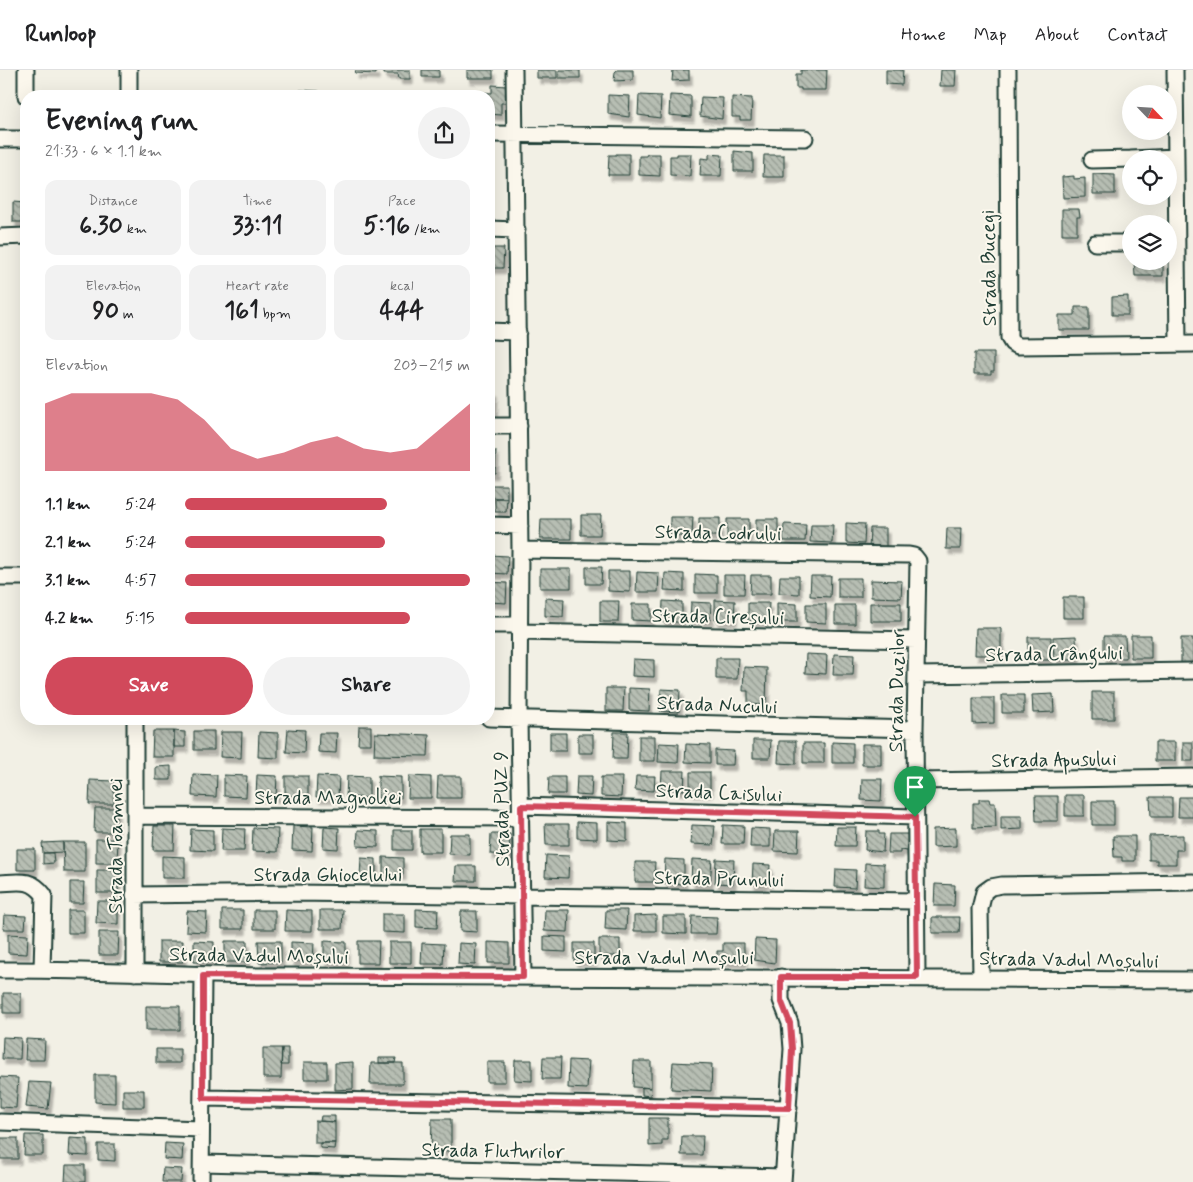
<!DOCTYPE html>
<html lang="en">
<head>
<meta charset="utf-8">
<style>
	:root { --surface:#fff; --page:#f2f2f2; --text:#202124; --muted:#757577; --line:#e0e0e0; --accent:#d1495b }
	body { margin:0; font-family:Mynerve,sans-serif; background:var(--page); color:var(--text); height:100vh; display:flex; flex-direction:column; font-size:19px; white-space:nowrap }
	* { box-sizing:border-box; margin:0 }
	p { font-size:16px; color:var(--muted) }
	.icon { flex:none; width:28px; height:28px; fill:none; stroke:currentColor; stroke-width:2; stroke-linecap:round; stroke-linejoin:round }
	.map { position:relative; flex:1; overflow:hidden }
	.drawer { position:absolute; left:20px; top:20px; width:475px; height:635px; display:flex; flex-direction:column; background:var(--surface); border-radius:20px; box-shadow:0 5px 20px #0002 }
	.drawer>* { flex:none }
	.needle { width:32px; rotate:115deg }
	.buttons { position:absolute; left:1122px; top:15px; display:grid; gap:10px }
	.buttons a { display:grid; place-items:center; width:55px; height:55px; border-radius:50%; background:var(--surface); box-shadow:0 5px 20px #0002; font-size:25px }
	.pin { position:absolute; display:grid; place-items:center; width:42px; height:42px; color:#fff; margin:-51px -21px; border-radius:50% 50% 50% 0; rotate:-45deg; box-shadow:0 0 5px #0007 }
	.pin .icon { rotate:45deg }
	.round { display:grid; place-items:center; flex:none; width:52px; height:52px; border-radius:26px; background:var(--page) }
	.overview { display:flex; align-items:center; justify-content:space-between; height:85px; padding:0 25px }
	h1 { font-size:28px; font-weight:800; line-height:38px }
	.stats { display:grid; grid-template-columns:repeat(3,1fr); gap:8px; height:85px; padding:5px 25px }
	.stats div { display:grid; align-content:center; border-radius:12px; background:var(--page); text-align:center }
	.stats b { font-size:25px; font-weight:800 }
	.stats small { font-size:14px; font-weight:400 }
	.stats p { font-size:14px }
	.chart { height:140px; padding:10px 25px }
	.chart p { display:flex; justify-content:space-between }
	.chart svg { width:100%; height:90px; margin-top:5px; fill:var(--accent); opacity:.7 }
	.button { display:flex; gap:10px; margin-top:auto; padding:10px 25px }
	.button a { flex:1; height:58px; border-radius:30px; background:var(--accent); color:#fff; font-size:20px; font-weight:800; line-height:58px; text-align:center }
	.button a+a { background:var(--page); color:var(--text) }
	ul { padding:0 25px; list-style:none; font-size:16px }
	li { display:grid; grid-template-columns:80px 60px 1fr; align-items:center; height:38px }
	li i { height:12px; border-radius:6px; background:var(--accent) }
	header { display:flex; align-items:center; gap:30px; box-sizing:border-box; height:70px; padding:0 25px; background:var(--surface); border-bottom:1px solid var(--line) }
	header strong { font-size:24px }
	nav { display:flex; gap:28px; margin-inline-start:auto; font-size:18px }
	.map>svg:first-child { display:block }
	.building { fill:url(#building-back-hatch); stroke:#1f3d34; filter:url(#shadow) }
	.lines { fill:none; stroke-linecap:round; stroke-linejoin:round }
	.minor-casing { stroke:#1f3d34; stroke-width:19 }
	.minor { stroke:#fbf7ec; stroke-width:15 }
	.route-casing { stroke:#fff; stroke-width:10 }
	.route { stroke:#d1495b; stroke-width:6 }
	.labels { text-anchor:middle; stroke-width:4; stroke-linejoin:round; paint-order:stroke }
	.street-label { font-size:20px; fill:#1f3d34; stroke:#fbf7ec }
</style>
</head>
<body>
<header>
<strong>Runloop</strong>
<nav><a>Home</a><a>Map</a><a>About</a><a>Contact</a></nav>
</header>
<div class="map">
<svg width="1193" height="1112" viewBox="0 0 1193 1112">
	<defs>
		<pattern id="building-back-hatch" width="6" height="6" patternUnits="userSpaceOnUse" patternTransform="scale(1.25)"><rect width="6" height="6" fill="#b7beb3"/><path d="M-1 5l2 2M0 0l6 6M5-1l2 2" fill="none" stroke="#949c92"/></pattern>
		<filter id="shadow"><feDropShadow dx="3" dy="5.5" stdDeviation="1" flood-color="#0004"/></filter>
	</defs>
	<rect width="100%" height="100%" fill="#f2f0e5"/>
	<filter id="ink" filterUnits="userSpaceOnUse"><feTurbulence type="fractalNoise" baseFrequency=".02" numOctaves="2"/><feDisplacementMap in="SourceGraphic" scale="10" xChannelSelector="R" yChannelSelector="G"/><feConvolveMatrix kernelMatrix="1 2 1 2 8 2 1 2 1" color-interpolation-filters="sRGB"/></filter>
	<g filter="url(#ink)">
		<!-- building -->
		<path class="building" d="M356 0H376V4L355 3Z
			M384 0H410V9H399L398 4H384Z
			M422 0H439V7H422Z
			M467 0H493V8H467Z
			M537 0H557V8H537Z
			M559 0H580V8H559Z
			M617 0H633V10L614 11 615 2Z
			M673 0H689V10L672 11Z
			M801 0H827L826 20H801V18H796V4H801Z
			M886 0H903L902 15 886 14Z
			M941 0H956L955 16H940Z
			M492 15 507 16 506 33H501V45L489 44V26H479V22L492 23Z
			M300 20 319 21V26H300Z
			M181 23H202V26H181Z
			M608 25 630 26 629 47 608 44Z
			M639 25 661 26 660 48 638 45Z
			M670 25 691 26V47L669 45Z
			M701 27 723 28 722 49 700 46Z
			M732 27 752 28 751 50H740V47H732Z
			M734 81 753 83V101H734Z
			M616 84H629V105H608L609 85H616Z
			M647 84H660V106L639 105V86H646Z
			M677 84H691L690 106 670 105V86H677Z
			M709 84 722 85 721 106H700L701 88 709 89Z
			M764 85H784V107H763Z
			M1093 104 1115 105V124H1093Z
			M1074 106V109L1085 108V127L1063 128 1062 107Z
			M13 132 26 133V152H13Z
			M1062 139H1079L1080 147H1077V164H1062Z
			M489 178H504L503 198H489Z
			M1141 191H1163V206H1135L1134 192Z
			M1128 226V245H1112V227Z
			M1075 237H1089V260H1059V245H1075Z
			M974 283H994V301H991V304H974Z
			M489 320 495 321 494 342H489Z
			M489 381H496L495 403H489Z
			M489 415H507V428H489Z
			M495 428H507L506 442H495Z
			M581 445H601L600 465H581Z
			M670 447H693L692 466H670Z
			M699 448H720V466H699Z
			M541 449H571V469H540Z
			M727 449H749V467H727Z
			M756 449H778V468H756Z
			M846 453 865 454 864 474 846 473Z
			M784 454 806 455 805 471H783Z
			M811 455H833L832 473 810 472Z
			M870 458H886V479L869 478Z
			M947 458H961L960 479H946Z
			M489 485 508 486 507 504 489 503Z
			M586 497H602L601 514H586Z
			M540 499H571V518H540Z
			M608 501H630V522L608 521Z
			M637 502 659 503 658 522H636Z
			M665 503 684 504V521L664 520Z
			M695 504 717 505V523H695Z
			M724 505H745L744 524H724Z
			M751 505H771V524H750Z
			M780 506H799V524L779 523Z
			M811 506H831L830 527 810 526Z
			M838 508H861V527H838Z
			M871 510 902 511 901 528 871 527Z
			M489 512 507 513 506 533 489 532Z
			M1063 527H1084V548H1063Z
			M545 528 564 529 563 547 545 546Z
			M715 530 735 531 734 550H715Z
			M600 531H619L618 552H600Z
			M663 531 682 532V552H662Z
			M691 532 711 533 710 550H690Z
			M748 533H769L768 551H748Z
			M777 533 797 534V552H777Z
			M870 533H901V551H870Z
			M632 534H651V551L632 550Z
			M806 534H826V553L806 552Z
			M835 535H855V554H835Z
			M976 558H1001V585H975Z
			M1131 565H1151V588H1131Z
			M1076 566 1077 590H1054L1053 567Z
			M1104 566H1125L1126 588H1104Z
			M1028 567H1051V590H1028Z
			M1181 568H1193V593H1181Z
			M806 584 827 585 826 604 805 603Z
			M834 584 854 585 853 605H833Z
			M716 588H738L737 609H716Z
			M633 589 654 590V607L632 606Z
			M744 597 767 598 766 635 748 634V621H743Z
			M606 618H624L623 641H606Z
			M629 618 650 619 649 641 629 640Z
			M661 619 680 620 679 642 660 641Z
			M1092 622H1114V649H1092Z
			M1053 624 1054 642 1033 643 1032 625Z
			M1002 625H1024V643H1002Z
			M973 628H994V653L973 654Z
			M359 656H371V674H358Z
			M288 659 305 660 304 683 286 682Z
			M153 661H174V687H152Z
			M174 661 185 662V677H174Z
			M194 661H214V680H194Z
			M221 662H242L241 688 220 687Z
			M259 662 278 663V688L258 687Z
			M614 662H628L627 689H613Z
			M319 663H337L336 683 318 682Z
			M375 663 429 665 428 686 374 685Z
			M550 663H566V681H550Z
			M578 664H593V683H578Z
			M639 666H655V691H639Z
			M753 670H771L770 688H753Z
			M779 671H796V694L778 693Z
			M832 672 853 673V693H832Z
			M1155 672H1175V691H1155Z
			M1183 672H1193V691H1183Z
			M659 673 679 674 678 693 658 692Z
			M803 673H824V693H803Z
			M686 674 710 675V693L685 692Z
			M862 674H881V695H862Z
			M715 680 734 681 733 695H715Z
			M171 696V710H156V697Z
			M662 701H685L684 720 661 719Z
			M690 702H710V722H690Z
			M193 704 217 705 216 727 192 726Z
			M224 705 247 706 246 727 224 726Z
			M257 705 277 706 276 727 256 726Z
			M285 706H308V727L285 726Z
			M317 706 339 707 338 727H316Z
			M347 706 369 707V728L346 727Z
			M378 706 401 707V728H378Z
			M409 706 431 707V728H408Z
			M438 706H461V728H437Z
			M577 706H592L591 726 576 725Z
			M636 706H655L654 721 635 720Z
			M549 707H565V724H548Z
			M601 707H622L621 727 601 726Z
			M862 709H882L881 731 861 730Z
			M90 710 114 711V734H89Z
			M1065 725H1084V746H1065Z
			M1035 726H1058V751H1036Z
			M1150 727H1172V747H1151Z
			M1179 727H1193V747H1178Z
			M979 729H989L990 733H995L996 757 973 758V733H979Z
			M1092 731H1114V755H1092Z
			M95 738H116V762H94Z
			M1001 746H1022V759L1001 760Z
			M577 752 597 753V769L577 768Z
			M608 752 627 753V771L608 770Z
			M545 754H569V775H546Z
			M692 755 715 756 713 775 691 774Z
			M723 755 744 756 743 774H722Z
			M154 756H175L174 780H153Z
			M293 756 313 757 312 781 292 780Z
			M324 757 339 758 338 779 323 778Z
			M837 757H856L855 776H836Z
			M222 758 245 759 244 781H221Z
			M253 758 278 759 277 782 252 781Z
			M751 758 770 759V777H750Z
			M956 758V776L933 777V759Z
			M191 759 213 760V781L190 780Z
			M420 759H441V782H420Z
			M358 760 378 761V777L357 776Z
			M394 760H412V780H394Z
			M775 761H799L798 782 774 781Z
			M866 761H879V764H884L883 782 865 780Z
			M450 764H470V785L449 784Z
			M491 764H510L509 785 490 784Z
			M889 764H908L907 781 900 780V783H888Z
			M1183 765V780H1176V794H1157V790H1149V766Z
			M1113 766H1135V791H1122V787H1114Z
			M96 769H118L117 793H96Z
			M63 772V782L43 783 42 773Z
			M63 772H85V802H64Z
			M17 779H35V800H17Z
			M43 783H53L54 793 43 794Z
			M546 785 569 786 568 808 545 807Z
			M162 786 185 787V808H162Z
			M383 787 403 788V805L383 804Z
			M361 788 376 789V807H360Z
			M665 789 684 790V814L664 813Z
			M692 789 712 790 710 814 691 813Z
			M716 789 734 790 733 814 715 813Z
			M635 792H655L654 812H635Z
			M865 793 884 794V817L864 816Z
			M753 794 770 795 769 813 763 812V815L752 814Z
			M456 796H476V811H455Z
			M836 799 856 800 855 818 835 817Z
			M97 800H118V823H97Z
			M70 812H84L83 833H70Z
			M935 814 955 815 954 836H934Z
			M97 831H118V854L96 853Z
			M416 839 438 840 437 858 416 857Z
			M68 840H84V863H68Z
			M222 840H243V859H222Z
			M254 840H275V859H254Z
			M286 840 312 841V861H285Z
			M320 840H343L342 859H320Z
			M545 840H569L568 862 544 861Z
			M606 840H627L626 860 605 859Z
			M187 841 207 842 206 862 186 861Z
			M461 841H477V862L460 861Z
			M382 844H405V863L382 862Z
			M4 845 26 846 25 859H3Z
			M656 845V861H634V846Z
			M663 846H686V864L663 863Z
			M692 846 717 847 716 864H691Z
			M932 847H960L959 863H932Z
			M99 862H119L118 885H99Z
			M8 864 28 865 27 884 8 883Z
			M544 866 566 867V882L544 881Z
			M599 869H620V886H599Z
			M755 869 776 870 775 893 754 890Z
			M159 871H183V892H159Z
			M194 871 214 872V893L194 892Z
			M225 871H247V892H225Z
			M258 871H281V892L259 893Z
			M324 871 346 872V892L324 891Z
			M358 871H379L378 893H358Z
			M291 872 314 873 313 891H291Z
			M389 872H411V893H389Z
			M488 872 509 873V893H488Z
			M422 873 444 874 443 894H421Z
			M459 873 476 874 475 895 458 894Z
			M574 873H594V891H574Z
			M723 873H744V892L717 891V881H723Z
			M3 923H21V943H3Z
			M146 936H180V960H146Z
			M3 967 21 968 20 989H2Z
			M26 969 45 970 44 990H25Z
			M263 978H282L281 1008H263Z
			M282 978H288V995H281Z
			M156 979H180V993H156Z
			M543 987H561L560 1009H542Z
			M379 988H396L395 993H379Z
			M515 990H532V1011L514 1010Z
			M569 990 589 991 587 1019 568 1018Z
			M634 991H651V1018L633 1017Z
			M304 992H327V1009H304Z
			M353 992V1019L335 1020V993Z
			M487 992H505V1012H487Z
			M673 992 712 994 711 1021 671 1019Z
			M371 993H403V1014H370Z
			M95 1005H115V1033L95 1032Z
			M0 1007 18 1008 16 1038 0 1037Z
			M29 1012 51 1013 48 1039 26 1037Z
			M642 1017 651 1018 650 1026 642 1025Z
			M123 1020H144V1037H123Z
			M321 1046H335V1052L320 1051Z
			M649 1048H668V1070H662V1075L649 1076Z
			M432 1049H451V1081H431Z
			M315 1051 335 1052V1073H315Z
			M25 1065H43V1085H24Z
			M682 1066H703L702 1085H681Z
			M1 1068H18V1089H0Z
			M70 1068 88 1069V1086L69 1085Z
			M165 1073 183 1074 182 1090 164 1089Z
			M320 1073H335L334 1079 320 1078Z
			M98 1074H115V1091L98 1090Z
			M66 1095H85V1112H65Z
			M163 1098 182 1099 181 1112H162Z"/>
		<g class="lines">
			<defs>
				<path id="minor" d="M26 0V26
					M129 0V26
					M514 0 520 480 519 649 523 907
					M1008 0 1009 268 1012 273 1018 276 1193 274
					M1175 0 1178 274
					M489 64 805 68
					M0 69H26
					M1131 89 1176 87
					M1092 90 1131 89
					M489 159 517 160
					M0 167 26 166
					M1095 173H1131
					M489 261 518 262
					M489 356H519
					M489 455 520 456
					M520 480 909 485 914 486 918 491 915 659 917 907
					M0 507H26
					M489 555H519
					M519 562 916 570
					M916 605 1193 601
					M489 648 915 659
					M915 711 1193 707
					M521 736 915 747
					M135 746 521 748
					M0 813C19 812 31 808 44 825L42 899
					M134 825 294 823 916 831
					M0 900C94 899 188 906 282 906 585 908 889 906 1193 910
					M135 903V649
					M781 907V930L790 953 792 979 783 1112
					M981 907 980 839 984 822 991 817 1002 815 1193 812
					M203 1028 789 1038
					M0 1052 201 1059
					M202 1093 783 1107
					M201 1112 203 906"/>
			</defs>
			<!-- minor casing -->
			<use href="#minor" class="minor-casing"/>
			<!-- minor -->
			<use href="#minor" class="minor"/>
		</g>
	</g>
	<g class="lines" filter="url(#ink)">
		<defs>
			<path id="route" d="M521 736 915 747 917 907H781V930L790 953 792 979 789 1038 203 1028V906L523 907Z"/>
		</defs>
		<!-- route casing -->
		<use href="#route" class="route-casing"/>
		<!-- route -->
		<use href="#route" class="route"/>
	</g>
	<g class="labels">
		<!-- street labels -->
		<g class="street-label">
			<text transform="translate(988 198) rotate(-91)" y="7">Strada Bucegi</text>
			<text transform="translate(718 462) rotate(1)" y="7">Strada Codrului</text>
			<text transform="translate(718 546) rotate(1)" y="7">Strada Cireșului</text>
			<text transform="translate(1054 583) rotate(-1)" y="7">Strada Crângului</text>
			<text transform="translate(896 621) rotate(-89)" y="7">Strada Duzilor</text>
			<text transform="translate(717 634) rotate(2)" y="7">Strada Nucului</text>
			<text transform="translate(1054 689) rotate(-1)" y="7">Strada Apusului</text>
			<text transform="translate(719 722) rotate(2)" y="7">Strada Caisului</text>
			<text x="328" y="734">Strada Magnoliei</text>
			<text transform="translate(501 739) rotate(-91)" y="7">Strada PUZ 9</text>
			<text transform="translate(115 776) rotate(-90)" y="7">Strada Toamnei</text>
			<text x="328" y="811">Strada Ghiocelului</text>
			<text transform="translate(719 808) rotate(1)" y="7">Strada Prunului</text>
			<text transform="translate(259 885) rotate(1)" y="7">Strada Vadul Moșului</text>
			<text x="664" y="894">Strada Vadul Moșului</text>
			<text transform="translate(1069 889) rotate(1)" y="7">Strada Vadul Moșului</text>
			<text transform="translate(493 1080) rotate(1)" y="7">Strada Fluturilor</text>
		</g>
	</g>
</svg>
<div class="buttons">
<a><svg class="needle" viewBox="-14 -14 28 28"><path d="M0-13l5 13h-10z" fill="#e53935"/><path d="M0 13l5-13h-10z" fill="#757577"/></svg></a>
<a><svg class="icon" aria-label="locate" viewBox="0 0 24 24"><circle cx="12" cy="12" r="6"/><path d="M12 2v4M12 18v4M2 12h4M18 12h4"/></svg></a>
<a><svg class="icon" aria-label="layers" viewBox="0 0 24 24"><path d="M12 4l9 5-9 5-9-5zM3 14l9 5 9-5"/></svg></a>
</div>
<div class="pin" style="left:915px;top:747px;background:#1e9e55"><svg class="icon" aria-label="arrive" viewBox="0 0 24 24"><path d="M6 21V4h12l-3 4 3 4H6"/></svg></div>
<section class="drawer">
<div class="overview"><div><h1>Evening run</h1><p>21:33 · 6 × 1.1 km</p></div><a class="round"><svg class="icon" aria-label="share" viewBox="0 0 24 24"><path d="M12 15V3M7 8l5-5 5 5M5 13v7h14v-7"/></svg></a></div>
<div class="stats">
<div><p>Distance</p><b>6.30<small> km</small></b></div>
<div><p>Time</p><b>33:11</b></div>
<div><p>Pace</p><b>5:16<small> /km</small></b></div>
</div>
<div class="stats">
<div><p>Elevation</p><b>90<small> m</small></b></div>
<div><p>Heart rate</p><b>161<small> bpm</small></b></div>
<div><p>kcal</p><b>444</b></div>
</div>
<div class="chart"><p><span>Elevation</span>203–215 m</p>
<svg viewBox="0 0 160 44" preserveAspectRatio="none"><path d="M0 44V11L10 6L20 6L30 6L40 6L50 9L60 19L70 33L80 38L90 35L100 30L110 27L120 33L130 35L140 33L150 22L160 11V44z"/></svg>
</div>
<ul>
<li><b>1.1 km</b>5:24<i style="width:71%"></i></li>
<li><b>2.1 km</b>5:24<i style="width:70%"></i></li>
<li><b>3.1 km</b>4:57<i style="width:100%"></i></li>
<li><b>4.2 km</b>5:15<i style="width:79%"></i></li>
</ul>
<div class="button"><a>Save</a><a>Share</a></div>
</section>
</div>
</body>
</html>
